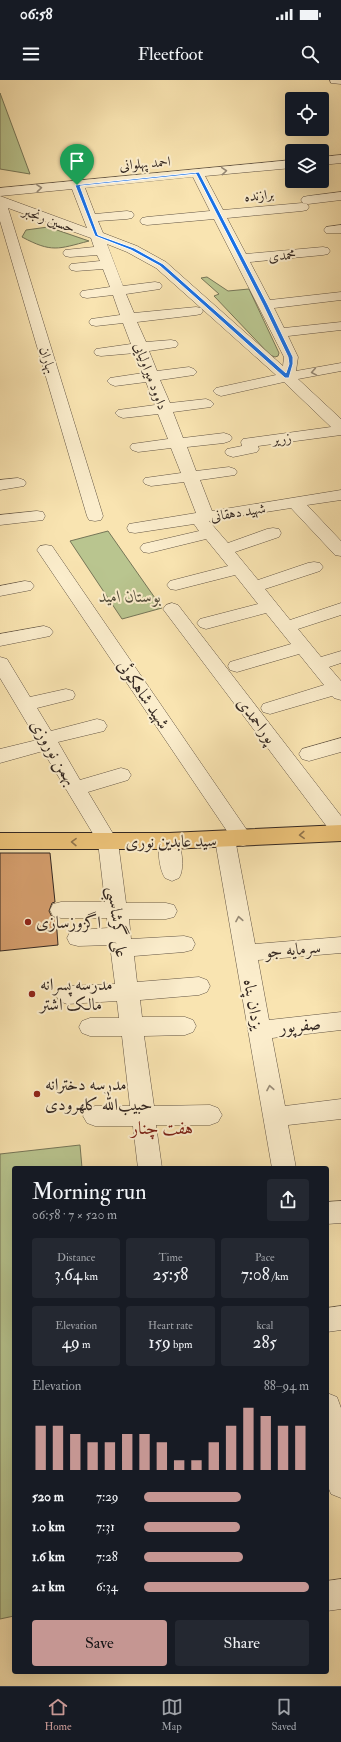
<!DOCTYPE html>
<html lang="en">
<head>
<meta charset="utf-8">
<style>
	:root { --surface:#171b24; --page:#242831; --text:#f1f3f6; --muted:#9ea1a6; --line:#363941; --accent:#c59692 }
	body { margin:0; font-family:"IM FELL Double Pica",Amiri,serif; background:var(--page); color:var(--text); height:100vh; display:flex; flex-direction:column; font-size:15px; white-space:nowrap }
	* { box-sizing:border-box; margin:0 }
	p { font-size:13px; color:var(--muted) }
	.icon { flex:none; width:22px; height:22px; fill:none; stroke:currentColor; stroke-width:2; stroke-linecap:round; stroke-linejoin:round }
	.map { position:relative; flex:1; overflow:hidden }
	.sheet { position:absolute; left:12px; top:1086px; width:317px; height:508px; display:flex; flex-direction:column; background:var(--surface); border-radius:4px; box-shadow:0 4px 16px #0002 }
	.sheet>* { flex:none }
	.controls { position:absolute; left:285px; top:12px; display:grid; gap:8px }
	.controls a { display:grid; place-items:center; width:44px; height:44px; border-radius:4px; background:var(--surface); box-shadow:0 4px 16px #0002; font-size:20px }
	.pin { position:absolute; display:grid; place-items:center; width:34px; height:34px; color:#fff; margin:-41px -17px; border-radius:50% 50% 50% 0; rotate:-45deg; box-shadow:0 0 4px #0007 }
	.pin .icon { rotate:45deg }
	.round { display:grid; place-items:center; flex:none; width:42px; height:42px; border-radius:4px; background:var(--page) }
	.summary { display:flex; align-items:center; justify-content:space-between; height:68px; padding:0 20px }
	h1 { font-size:22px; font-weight:600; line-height:30px }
	.stats { display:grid; grid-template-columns:repeat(3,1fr); gap:6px; height:68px; padding:4px 20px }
	.stats div { display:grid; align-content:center; border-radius:4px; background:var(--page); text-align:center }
	.stats b { font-size:17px; font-weight:600 }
	.stats small { font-size:11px; font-weight:400 }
	.stats p { font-size:11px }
	.chart { height:112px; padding:8px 20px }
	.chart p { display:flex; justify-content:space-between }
	.chart svg { width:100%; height:72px; margin-top:4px; stroke:var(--accent); stroke-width:6 }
	.primary-button { display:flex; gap:8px; margin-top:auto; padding:8px 20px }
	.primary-button a { flex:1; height:46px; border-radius:4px; background:var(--accent); color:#111; font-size:16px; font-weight:600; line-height:46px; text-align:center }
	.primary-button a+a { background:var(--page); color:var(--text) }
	ul { padding:0 20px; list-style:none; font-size:13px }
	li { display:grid; grid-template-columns:64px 48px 1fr; align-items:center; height:30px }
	li i { height:10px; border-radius:5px; background:var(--accent) }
	.status { display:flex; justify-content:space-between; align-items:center; height:28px; padding:0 20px; background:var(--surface); direction:ltr }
	.status svg { height:11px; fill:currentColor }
	header { display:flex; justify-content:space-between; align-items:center; height:52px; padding:0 20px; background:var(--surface); font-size:18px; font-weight:600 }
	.menu { display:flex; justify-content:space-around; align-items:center; height:56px; border-top:1px solid var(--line); background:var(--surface); font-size:11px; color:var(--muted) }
	.menu a { display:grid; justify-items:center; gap:2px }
	.menu .selected { color:var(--accent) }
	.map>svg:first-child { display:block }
	.green { fill:#b9c58f; stroke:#767658 }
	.building { fill:#d59e6d; stroke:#332721 }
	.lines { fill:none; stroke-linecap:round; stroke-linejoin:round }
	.minor-casing { stroke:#645645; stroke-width:1 }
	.major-casing { stroke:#332721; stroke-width:2 }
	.minor { fill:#fbedcc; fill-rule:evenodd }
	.major { fill:#ecc278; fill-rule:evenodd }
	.oneway { stroke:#978a76 }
	.oneway2 { stroke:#90744c }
	.route { fill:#1a73e8; stroke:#fff; fill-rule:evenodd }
	.poi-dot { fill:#8f2418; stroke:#fbedcc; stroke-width:1.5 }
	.labels { text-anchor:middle; stroke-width:4; stroke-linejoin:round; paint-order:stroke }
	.far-street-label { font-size:14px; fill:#332721; stroke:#fbedcc }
	.park-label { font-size:17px; font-style:italic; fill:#544e3c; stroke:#fbedcc }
	.street-label { font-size:17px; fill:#332721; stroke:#fbedcc }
	.poi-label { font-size:17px; fill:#332721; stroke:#fbedcc; text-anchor:start }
	.neighbourhood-label { font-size:18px; fill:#7a1f14; stroke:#fbedcc }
</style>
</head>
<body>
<div class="status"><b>06:58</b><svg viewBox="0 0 49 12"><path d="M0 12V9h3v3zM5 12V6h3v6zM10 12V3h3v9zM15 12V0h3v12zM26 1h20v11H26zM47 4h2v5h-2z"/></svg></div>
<header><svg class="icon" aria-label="menu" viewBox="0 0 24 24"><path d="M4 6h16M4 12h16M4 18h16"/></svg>Fleetfoot<svg class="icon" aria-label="search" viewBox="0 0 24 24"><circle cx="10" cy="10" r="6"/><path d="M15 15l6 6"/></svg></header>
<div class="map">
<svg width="341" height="1606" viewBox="0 0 341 1606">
	<rect width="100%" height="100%" fill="#f9e4b1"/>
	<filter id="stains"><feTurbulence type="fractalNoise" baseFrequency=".005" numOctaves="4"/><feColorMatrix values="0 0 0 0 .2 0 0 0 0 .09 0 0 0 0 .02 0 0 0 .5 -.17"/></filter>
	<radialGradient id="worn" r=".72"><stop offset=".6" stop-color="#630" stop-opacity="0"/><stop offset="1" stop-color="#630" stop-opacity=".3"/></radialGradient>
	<!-- green -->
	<path class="green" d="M0 13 30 94 0 89Z
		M48 147 89 161C58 169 52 173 22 157L26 150Z
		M207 197 228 211 249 209 279 273 278 276 275 277 270 275 214 216 219 214 201 198Z
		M108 451 162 528 122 539 70 461Z
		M80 1065 82 1088H14V1536L0 1539V1074Z"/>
	<!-- building -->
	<path class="building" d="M0 773H50L55 822 52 823 49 831 52 837 56 838 58 865 0 871Z"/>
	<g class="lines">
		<defs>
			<path id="minor" d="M330 0H341V4L331 3Z
				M341 75V83L322 85V77Z
				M292 80V88L205 96 223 130 302 123 307 124 309 127 307 130 302 131 227 138 246 174 323 167 328 168 330 171 328 174 323 175 250 182 270 220 341 212V220L274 228 284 248 341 242V250L288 256 298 277 296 291 341 283V291L298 299 341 339V355L258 366 259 369 257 372 233 377 227 375 225 372 227 369 242 366 241 362 243 359 331 347 284 302 221 316 216 314 213 311 216 308 276 295 201 228 203 231 201 234 196 235 137 242 146 262 171 260 176 261 178 264 176 267 149 271 157 291 189 287 194 289 197 292 194 295 160 300 170 323 206 319 211 321 214 324 211 327 173 332 183 358 224 353 230 355 232 358 230 361 224 363 187 367 196 391 229 387 235 389 237 392 235 395 200 400 212 431 341 410V420L307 425 341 461V476L335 475 291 428 209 441 228 463 267 449 273 448 279 449 281 453 279 457 235 472 258 500 308 483 314 482 320 483 323 487 320 491 265 509 290 540 341 523V535L298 549 321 577 341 571V583L329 587 341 601V620L334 618 332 616 270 634 263 632 261 628 263 624 324 605 299 574 237 592 230 590 228 586 230 582 291 564 266 533 206 549 200 547 197 543 200 539 258 524 235 495 176 510 170 509 167 505 170 501 228 486 206 459 149 473 143 472 140 468 143 464 199 451 194 444 135 453 129 452 127 448 129 444 135 443 196 433 184 402 151 406 145 404 143 401 145 398 181 393 171 368 138 372 132 370 130 367 132 364 168 359 158 334 123 338 118 336 115 333 118 330 155 325 146 302 115 306 110 304 107 301 110 298 143 293 135 273 101 276 96 275 94 272 96 269 131 264 123 243 96 246 91 245 89 242 91 239 120 235 113 215 87 218 82 217 80 214 82 211 110 207 103 189 76 191 71 190 69 187 71 184 100 181 97 175 70 177 65 176 63 173 65 170 94 167 91 158 8 128 103 436 101 440 95 441 89 440 87 436 0 141V116L87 148 72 109 0 116V108ZM193 97 210 131 147 137 142 138 140 141 142 144 147 145 214 139 284 277 283 286 166 182 137 166 103 153 98 141 127 139 132 138 134 135 132 132 127 131 95 134 85 108ZM107 164 127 172 156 188 201 228 196 227 134 233 126 214 160 209 162 206 160 203 155 202 123 206Z
				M341 112V120L308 124 303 123 301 120 303 117 308 116Z
				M341 145V153H326L324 150 326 147Z
				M18 398 24 400 26 403 24 406 0 410V400Z
				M37 431 43 432 45 436 43 440 0 445V435Z
				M46 465 52 466 253 759 250 764 243 766 236 764 255 864 341 857V873L258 880 269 940 341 932V950L272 958 285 1026 341 1019V1039L288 1045 296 1088H272L215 760 218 755 225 753 229 754 37 470 40 466Z
				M25 501 31 502 34 506 31 510 0 516V506Z
				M172 523 178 525 341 736V758L334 756 166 533 163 529 166 525Z
				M44 546 50 548 53 552 50 556 0 566V554Z
				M0 577 7 579 30 617 66 609 73 611 75 615 73 619 37 628 51 651 97 639 104 641 107 646 104 651 58 662 80 700 121 688 128 690 131 695 128 700 88 712 118 762 126 823H166L174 825 177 831 174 837 166 839H129L131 859 184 856 192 858 195 864 192 870 184 872 134 876 137 902 199 897 207 900 210 906 207 912 199 915 140 920 142 937H185L193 940 196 946 193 952 185 955 144 956 154 1026 210 1025 218 1028 222 1035 218 1042 210 1045H156L162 1088H138L133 1046H95L87 1043 83 1036 87 1029 95 1026H130L122 956H90L82 953 79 947 82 941 90 938H119L117 921 67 924 59 921 56 915 59 909 67 906 115 904 110 865 78 866 70 864 67 858 70 852 78 850 108 848 107 838H61L53 836 50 830 53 824 61 822H105L98 762 43 671 0 683V669L37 660 0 598Z
				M341 658V672L309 681 302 679 299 674 302 669Z
				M169 754 176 756C182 766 185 789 179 798L172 801 165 798C159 789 156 766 162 756Z
				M341 1121V1143L327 1144V1122Z
				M341 1226V1250L327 1252V1228Z
				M327 1313 337 1317 341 1328V1418L331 1414 327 1404Z
				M341 1499V1529L327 1531V1501Z"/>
			<path id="major" d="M341 745V761L169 769H0V753H169Z"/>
		</defs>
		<!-- minor casing -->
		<use href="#minor" class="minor-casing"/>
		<!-- major casing -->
		<use href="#major" class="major-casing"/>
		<!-- minor -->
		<use href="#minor" class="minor"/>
		<!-- major -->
		<use href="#major" class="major"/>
	</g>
	<!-- one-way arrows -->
	<defs><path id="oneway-chevron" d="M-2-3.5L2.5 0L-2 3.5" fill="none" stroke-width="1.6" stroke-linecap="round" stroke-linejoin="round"/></defs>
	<g class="oneway">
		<use href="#oneway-chevron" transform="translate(224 91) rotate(-5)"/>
		<use href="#oneway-chevron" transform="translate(39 108) rotate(-5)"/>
		<use href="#oneway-chevron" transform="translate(314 292) rotate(170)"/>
		<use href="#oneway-chevron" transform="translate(239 839) rotate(-100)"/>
		<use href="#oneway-chevron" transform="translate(270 1008) rotate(-100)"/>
	</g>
	<g class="oneway2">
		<use href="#oneway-chevron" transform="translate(302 755) rotate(177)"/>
		<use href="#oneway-chevron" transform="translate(74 762) rotate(-179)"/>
	</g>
	<!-- route -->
	<path class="route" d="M199 92 268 225 293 277V284L289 298H285L160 186 131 170 95 156 75 105ZM196 94 263 225 288 277 289 284 286 293 163 184 134 168 98 155 80 106Z"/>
	<!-- markers -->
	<g class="poi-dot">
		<circle cx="28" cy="842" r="4"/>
		<circle cx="32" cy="914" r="4"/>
		<circle cx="37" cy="1014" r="4"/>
	</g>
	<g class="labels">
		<!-- far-street labels -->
		<g class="far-street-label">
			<text transform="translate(145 83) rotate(-5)" y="5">احمد پهلوانی</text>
			<text transform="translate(259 115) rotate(-6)" y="5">برازنده</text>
			<text transform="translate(49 139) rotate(20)" y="5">حسین رنجبر</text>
			<text transform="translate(282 175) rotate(-5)" y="5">محمدی</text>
			<text transform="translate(48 280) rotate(73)" y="5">بهاران</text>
			<text transform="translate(151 296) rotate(69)" y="5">داوود میراولیایی</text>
			<text transform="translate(282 358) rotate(-7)" y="5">زریر</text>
			<text transform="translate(238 432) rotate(-9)" y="5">شهید دهقانی</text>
		</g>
		<!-- park labels -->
		<g class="park-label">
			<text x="130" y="522">بوستان امید</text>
		</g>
		<!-- street labels -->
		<g class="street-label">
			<text transform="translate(144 614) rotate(56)" y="6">شهید شاهکوئی</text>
			<text transform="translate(257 640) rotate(53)" y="6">پوراحمدی</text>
			<text transform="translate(54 672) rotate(59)" y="6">بهمن نوروزی</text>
			<text transform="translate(171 761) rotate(-1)" y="6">سید عابدین نوری</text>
			<text transform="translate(118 842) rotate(83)" y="6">علی گرشاسبی</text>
			<text transform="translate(293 869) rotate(-5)" y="6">سرمایه جو</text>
			<text transform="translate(254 924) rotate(80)" y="6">یزدان پناه</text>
			<text transform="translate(300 945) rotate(-6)" y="6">صفرپور</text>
		</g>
		<!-- poi labels -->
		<g class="poi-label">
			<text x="36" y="848">اگزوزسازی</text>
			<text x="40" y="910">مدرسه پسرانه<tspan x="40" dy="20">مالک اشتر</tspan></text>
			<text x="45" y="1010">مدرسه دخترانه<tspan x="45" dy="20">حبیب‌الله کلهرودی</tspan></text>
		</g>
		<!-- neighbourhood labels -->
		<g class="neighbourhood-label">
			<text x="162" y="1054">هفت چنار</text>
		</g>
	</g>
	<rect width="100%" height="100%" filter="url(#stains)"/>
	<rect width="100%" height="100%" fill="url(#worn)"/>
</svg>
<div class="controls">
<a><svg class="icon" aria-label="locate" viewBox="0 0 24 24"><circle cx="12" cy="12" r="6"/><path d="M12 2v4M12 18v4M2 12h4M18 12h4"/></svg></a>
<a><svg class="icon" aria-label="layers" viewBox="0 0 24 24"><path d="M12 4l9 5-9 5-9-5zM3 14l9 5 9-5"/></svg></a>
</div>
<div class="pin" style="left:77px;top:105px;background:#1e9e55"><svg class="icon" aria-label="arrive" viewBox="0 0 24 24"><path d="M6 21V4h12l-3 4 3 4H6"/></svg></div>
<section class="sheet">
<div class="summary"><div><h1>Morning run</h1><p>06:58 · 7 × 520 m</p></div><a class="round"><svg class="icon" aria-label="share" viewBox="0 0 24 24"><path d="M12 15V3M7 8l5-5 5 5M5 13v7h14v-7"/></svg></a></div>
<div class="stats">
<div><p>Distance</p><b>3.64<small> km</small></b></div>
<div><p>Time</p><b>25:58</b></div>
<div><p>Pace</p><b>7:08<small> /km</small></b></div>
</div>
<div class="stats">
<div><p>Elevation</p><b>49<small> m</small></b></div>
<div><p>Heart rate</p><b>159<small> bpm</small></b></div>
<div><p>kcal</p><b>285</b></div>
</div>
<div class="chart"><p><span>Elevation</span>88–94 m</p>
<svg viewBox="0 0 160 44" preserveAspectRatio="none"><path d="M5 44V17M15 44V17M25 44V22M35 44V27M45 44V27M55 44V22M65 44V22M75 44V27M85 44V38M95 44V38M105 44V27M115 44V17M125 44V6M135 44V11M145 44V17M155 44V17"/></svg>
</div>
<ul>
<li><b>520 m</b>7:29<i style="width:59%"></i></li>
<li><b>1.0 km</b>7:31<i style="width:58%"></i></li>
<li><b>1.6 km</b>7:28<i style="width:60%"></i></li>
<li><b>2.1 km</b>6:34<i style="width:100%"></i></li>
</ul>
<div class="primary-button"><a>Save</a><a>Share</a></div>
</section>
</div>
<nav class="menu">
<a class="selected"><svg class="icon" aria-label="home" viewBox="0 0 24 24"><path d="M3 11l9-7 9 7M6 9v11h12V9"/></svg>Home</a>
<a><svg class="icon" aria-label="map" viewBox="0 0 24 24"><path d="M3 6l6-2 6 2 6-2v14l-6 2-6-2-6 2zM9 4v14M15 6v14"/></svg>Map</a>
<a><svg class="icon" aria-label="saved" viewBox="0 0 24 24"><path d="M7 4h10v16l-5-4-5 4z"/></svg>Saved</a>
</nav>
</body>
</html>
